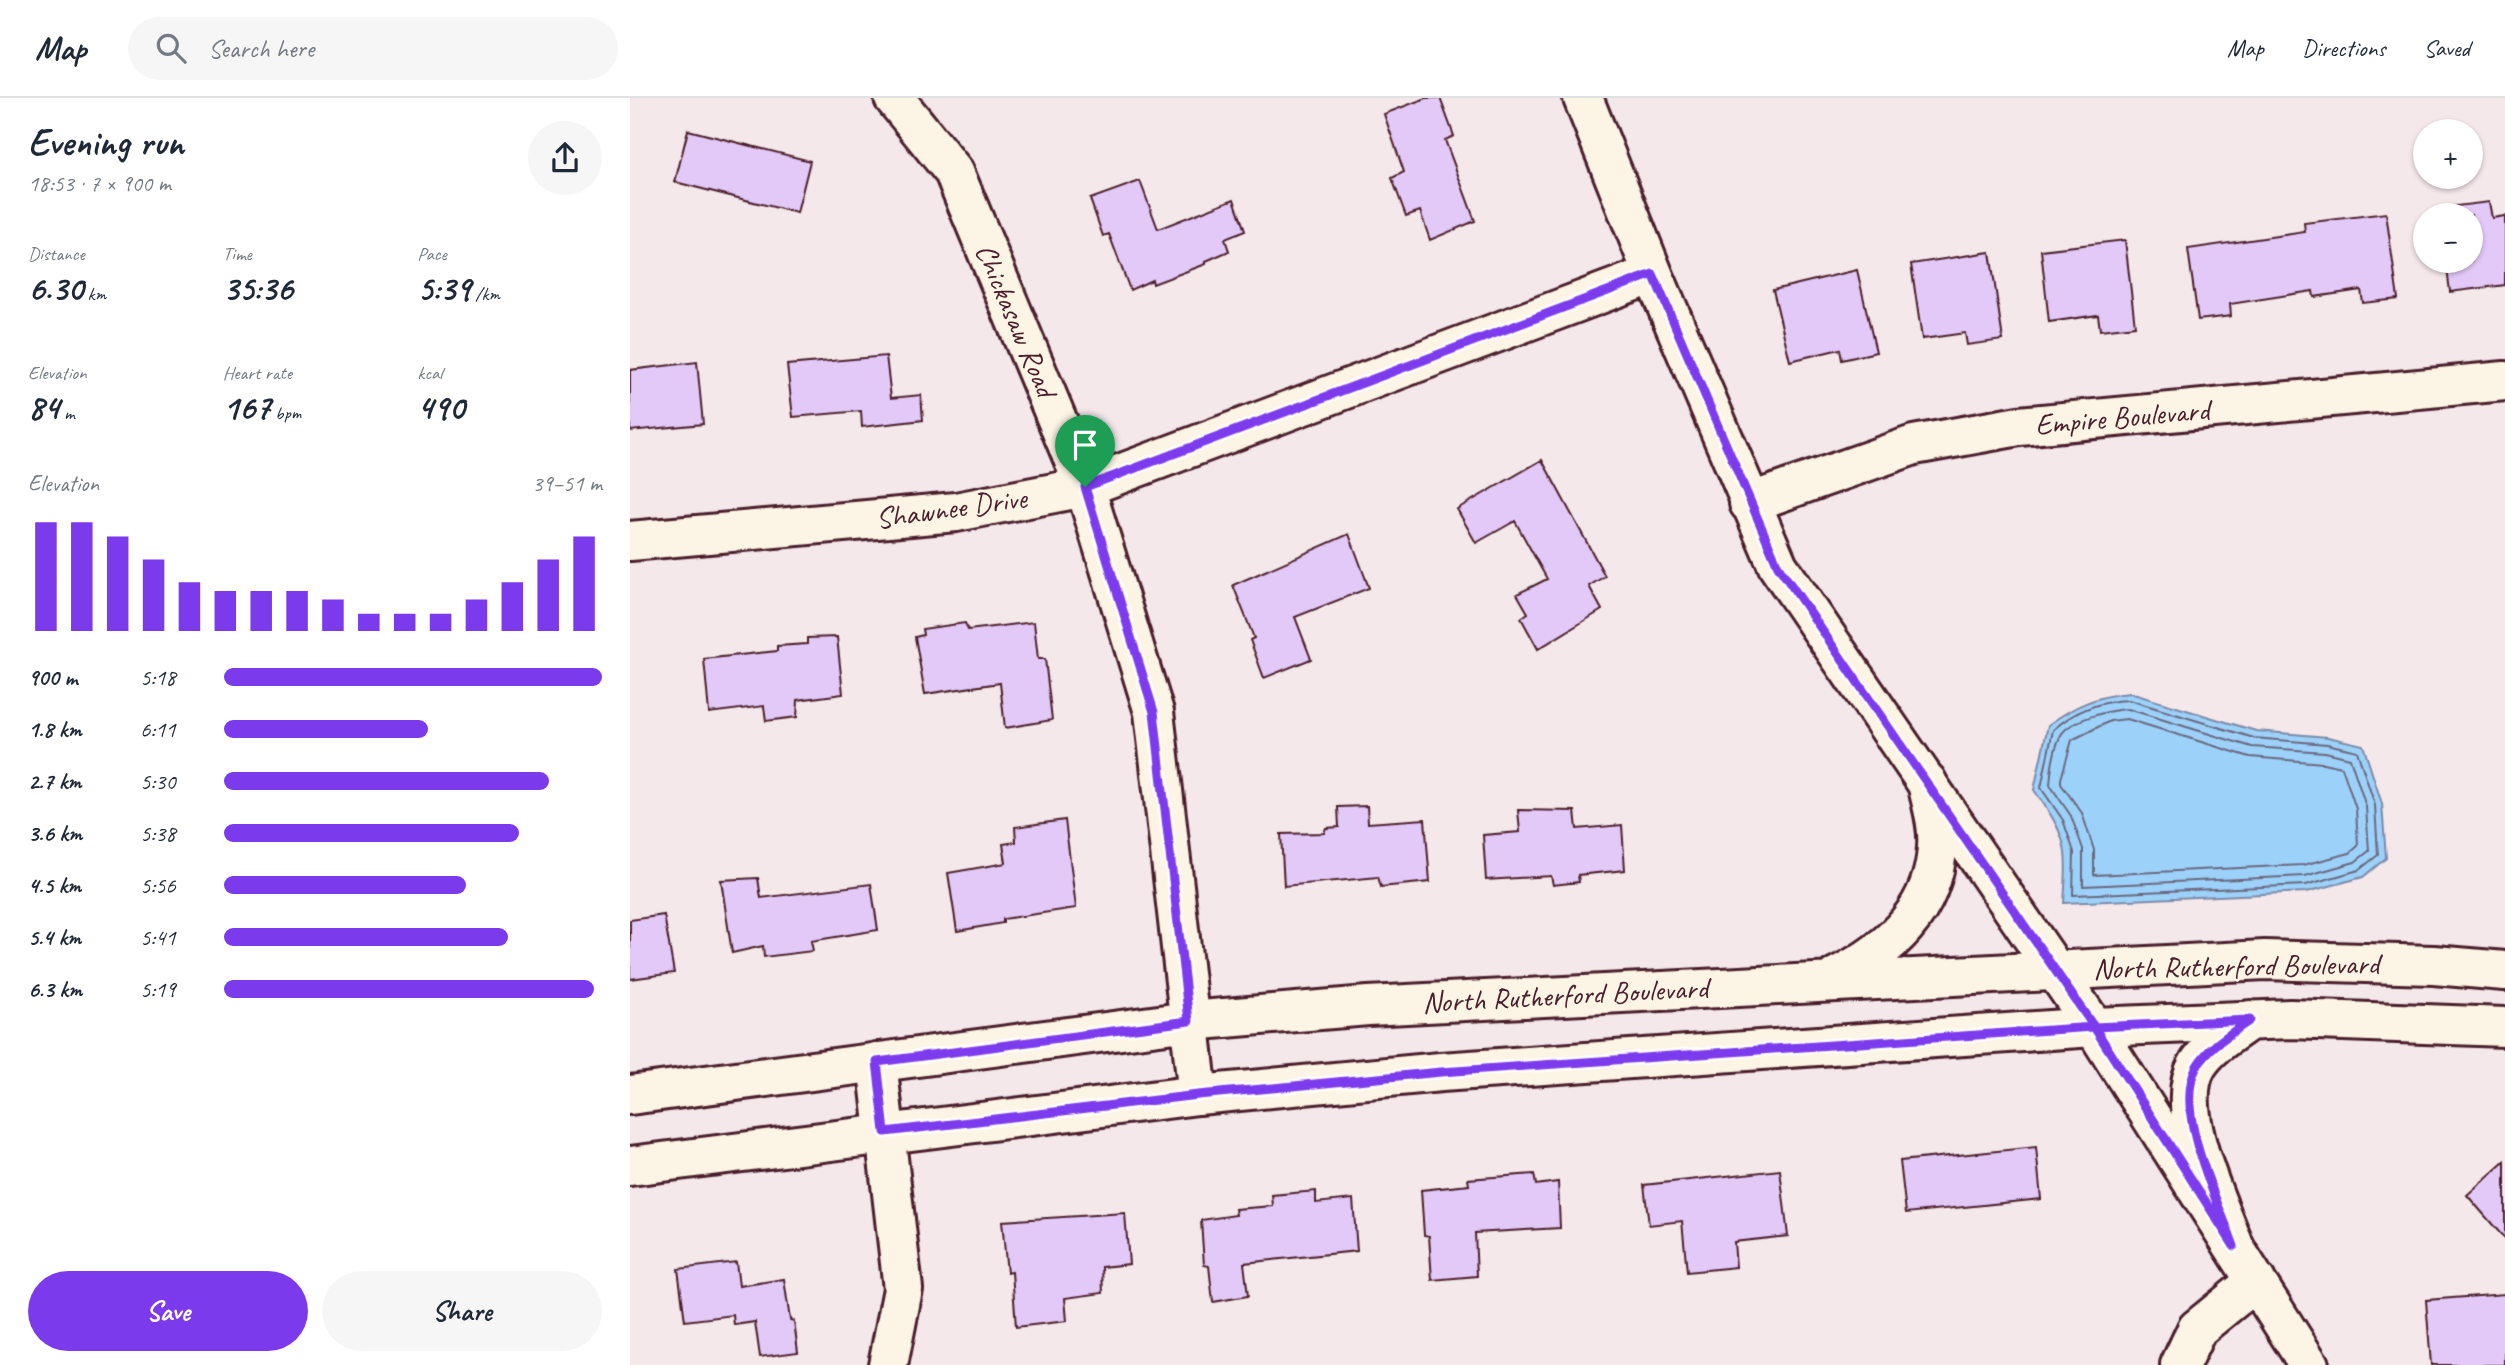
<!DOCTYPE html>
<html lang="en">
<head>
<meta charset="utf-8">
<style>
	:root { --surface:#fff; --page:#f6f6f7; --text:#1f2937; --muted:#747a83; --line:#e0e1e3; --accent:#7c3aed }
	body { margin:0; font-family:Caveat,sans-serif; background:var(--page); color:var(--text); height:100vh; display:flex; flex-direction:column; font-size:26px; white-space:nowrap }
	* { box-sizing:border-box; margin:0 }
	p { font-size:23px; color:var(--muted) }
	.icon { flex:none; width:38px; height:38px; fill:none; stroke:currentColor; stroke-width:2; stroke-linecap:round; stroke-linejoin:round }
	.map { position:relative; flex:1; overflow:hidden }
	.side { display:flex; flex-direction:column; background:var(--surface); width:630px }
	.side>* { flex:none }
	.tools { position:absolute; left:1783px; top:21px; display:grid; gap:14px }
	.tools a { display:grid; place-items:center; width:70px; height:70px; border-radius:50%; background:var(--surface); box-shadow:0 2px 5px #0004; font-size:35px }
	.pin { position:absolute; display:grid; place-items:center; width:60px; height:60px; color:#fff; margin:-72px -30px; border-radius:50% 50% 50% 0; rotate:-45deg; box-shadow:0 0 7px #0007 }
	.pin .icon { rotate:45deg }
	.round { display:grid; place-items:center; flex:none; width:74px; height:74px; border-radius:37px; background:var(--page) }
	.head { display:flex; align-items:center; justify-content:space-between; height:119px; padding:0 28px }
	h1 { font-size:38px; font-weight:700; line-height:52px }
	.figures { display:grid; grid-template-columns:repeat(3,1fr); gap:10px; height:119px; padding:7px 28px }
	.figures div { display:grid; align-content:center }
	.figures b { font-size:35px; font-weight:700 }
	.figures small { font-size:19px; font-weight:400 }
	.figures p { font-size:19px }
	.chart { height:196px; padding:14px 28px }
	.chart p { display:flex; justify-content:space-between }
	.chart svg { width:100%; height:126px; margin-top:7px; stroke:var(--accent); stroke-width:6 }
	.action { display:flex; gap:14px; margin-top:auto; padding:14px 28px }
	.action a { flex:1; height:80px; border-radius:42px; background:var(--accent); color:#fff; font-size:28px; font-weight:700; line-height:80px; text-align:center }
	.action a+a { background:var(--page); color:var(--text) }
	ul { padding:0 28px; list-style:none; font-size:23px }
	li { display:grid; grid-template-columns:112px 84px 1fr; align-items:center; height:52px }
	li i { height:18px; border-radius:9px; background:var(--accent) }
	header { display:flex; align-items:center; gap:42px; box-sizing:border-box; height:98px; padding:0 35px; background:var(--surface); border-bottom:2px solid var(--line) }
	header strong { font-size:33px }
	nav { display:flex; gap:38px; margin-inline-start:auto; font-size:24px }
	.search { width:490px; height:63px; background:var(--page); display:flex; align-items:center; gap:18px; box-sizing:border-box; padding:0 24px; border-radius:38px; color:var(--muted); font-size:26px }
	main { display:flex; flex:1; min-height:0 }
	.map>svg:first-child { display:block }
	.water { fill:#9cd2fa; stroke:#7b8aa7; stroke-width:2 }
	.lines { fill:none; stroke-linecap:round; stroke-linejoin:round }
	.shore { stroke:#6b677e; stroke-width:2 }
	.building { fill:#e3c9f8; stroke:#4a1f2b; stroke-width:2 }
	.minor-casing { stroke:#4a1f2b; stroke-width:44 }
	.major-casing { stroke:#4a1f2b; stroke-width:44 }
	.minor { stroke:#fcf5e5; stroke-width:38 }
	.major { stroke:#fcf5e5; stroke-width:38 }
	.route-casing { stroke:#fff; stroke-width:14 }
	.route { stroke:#7c3aed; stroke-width:9 }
	.labels { text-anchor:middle; stroke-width:5; stroke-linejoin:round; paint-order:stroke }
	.street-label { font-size:30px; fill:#4a1f2b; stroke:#fcf5e5 }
</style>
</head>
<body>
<header>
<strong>Map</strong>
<div class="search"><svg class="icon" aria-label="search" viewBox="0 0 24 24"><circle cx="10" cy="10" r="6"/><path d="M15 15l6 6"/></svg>Search here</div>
<nav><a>Map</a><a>Directions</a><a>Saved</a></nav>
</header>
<main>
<section class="side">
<div class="head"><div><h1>Evening run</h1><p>18:53 · 7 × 900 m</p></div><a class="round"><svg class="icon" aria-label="share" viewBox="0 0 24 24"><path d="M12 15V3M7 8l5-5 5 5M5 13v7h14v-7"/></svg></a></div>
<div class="figures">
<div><p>Distance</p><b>6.30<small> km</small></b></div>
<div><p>Time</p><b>35:36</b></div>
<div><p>Pace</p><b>5:39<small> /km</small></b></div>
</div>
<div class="figures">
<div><p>Elevation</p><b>84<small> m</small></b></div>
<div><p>Heart rate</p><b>167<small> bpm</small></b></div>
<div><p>kcal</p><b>490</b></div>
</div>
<div class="chart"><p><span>Elevation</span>39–51 m</p>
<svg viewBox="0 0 160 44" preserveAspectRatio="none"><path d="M5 44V6M15 44V6M25 44V11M35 44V19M45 44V27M55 44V30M65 44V30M75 44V30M85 44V33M95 44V38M105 44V38M115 44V38M125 44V33M135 44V27M145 44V19M155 44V11"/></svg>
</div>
<ul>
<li><b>900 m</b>5:18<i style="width:100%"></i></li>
<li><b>1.8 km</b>6:11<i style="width:54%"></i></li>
<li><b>2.7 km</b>5:30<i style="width:86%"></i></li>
<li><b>3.6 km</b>5:38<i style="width:78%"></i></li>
<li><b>4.5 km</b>5:56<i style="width:64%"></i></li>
<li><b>5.4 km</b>5:41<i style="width:75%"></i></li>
<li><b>6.3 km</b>5:19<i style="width:98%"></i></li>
</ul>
<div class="action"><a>Save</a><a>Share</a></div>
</section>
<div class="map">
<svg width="1875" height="1267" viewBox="0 0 1875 1267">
	<rect width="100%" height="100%" fill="#f4e8eb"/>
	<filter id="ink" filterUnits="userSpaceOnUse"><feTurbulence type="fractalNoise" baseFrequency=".0143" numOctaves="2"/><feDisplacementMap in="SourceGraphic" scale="14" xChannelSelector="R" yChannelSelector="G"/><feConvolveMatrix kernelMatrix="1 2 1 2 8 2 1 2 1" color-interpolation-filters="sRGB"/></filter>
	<g filter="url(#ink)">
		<!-- water -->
		<path class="water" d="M1500 595 1626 633 1698 639 1733 647 1752 706 1756 760 1733 779 1677 794 1434 805C1438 748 1438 740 1404 692L1418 627C1444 608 1468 597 1500 595Z"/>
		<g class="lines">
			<!-- shore -->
			<path class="shore" d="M1499 602 1624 640 1697 646 1727 653 1745 707 1748 757 1729 772 1676 787 1443 797 1444 754 1433 722 1411 690 1423 632C1444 613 1471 603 1499 602Z
				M1498 611 1622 649 1695 654 1720 660 1736 709 1739 753 1725 764 1675 778 1453 788V751L1441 718 1420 687C1421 673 1424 650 1431 637 1440 621 1481 612 1498 611Z
				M1497 621 1620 659 1693 665 1712 669 1726 711 1728 748 1720 755 1673 767 1464 777V752L1452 715 1431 686V681L1442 642 1480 623Z"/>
		</g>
		<!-- building -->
		<path class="building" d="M796 0H810L824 38 815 42 845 123 800 142 790 113 776 118 762 80 774 74 754 16Z
			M58 32 180 63 167 115 45 84Z
			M510 83 528 131 604 101 615 133 595 141 599 153 576 163V166L523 186 522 182 500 192 479 136 473 138 460 101Z
			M1859 104 1862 120 1875 118V187L1820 194 1816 163H1841V117H1810L1809 110Z
			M1756 115 1768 201 1733 205 1731 192 1684 199 1683 193 1600 206 1601 218 1568 222 1558 151 1675 134 1674 125Z
			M1495 142 1505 228 1470 232 1468 217 1419 224 1411 152Z
			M1360 154 1373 242 1337 247 1335 235 1292 241 1281 166Z
			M1227 172 1246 254 1212 262 1210 251 1160 263 1143 192Z
			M256 258 261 300 291 297 293 322 232 329 231 313 163 319 157 267Z
			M67 264 73 326 0 333V272Z
			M912 362 975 478 959 488 972 512 908 551 891 520 898 515 887 496 917 481 885 423 846 445 827 411Z
			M719 436 739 490 665 519 681 561 634 580 620 542 624 540 603 487Z
			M404 524 408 561H415L422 622 375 630 370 585 295 596 285 539 293 537 292 531 335 525 338 532Z
			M207 539 213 596 168 602 167 619 136 623 134 608 79 615 74 561 147 553V548L177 546V540Z
			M737 708 738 725 795 721 800 784 751 789 748 779 654 788 651 736 694 735 696 730 709 729 708 709Z
			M888 712 945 713 947 731 992 727 995 772 948 777 949 784 923 787 921 778 856 782 853 737 890 734Z
			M435 722 446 810 373 821V825L327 833 318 775 376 765 373 746 386 744 385 729Z
			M128 780 131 800 241 786 248 832 181 843 183 853 134 859 133 848 102 855 91 782Z
			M34 817 44 875 0 881V822Z
			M1406 1049 1411 1101 1276 1115 1270 1063Z
			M1875 1063V1141L1837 1097Z
			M1150 1072 1158 1138 1104 1144 1106 1169 1057 1174 1052 1123 1019 1127 1014 1087Z
			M904 1076 906 1087 928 1084 930 1130 845 1135 847 1178 802 1182 799 1138 794 1137 791 1092 839 1087 838 1081Z
			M686 1093V1105L723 1101 727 1153 614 1165 618 1198 583 1204 579 1168 574 1167 571 1122 606 1117 605 1111 643 1108 642 1097Z
			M495 1115 499 1166 472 1169 473 1195 435 1200 437 1223 386 1229 382 1174 377 1175 372 1123Z
			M106 1164 109 1188 154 1181 160 1222 164 1223 168 1254 130 1259 125 1224 104 1227 103 1217 55 1223 48 1171Z
			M1875 1196V1267H1801L1796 1202Z"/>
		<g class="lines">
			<defs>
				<path id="minor" d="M264 0 324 74 455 389 524 614 568 997
					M953 0 1023 176 1148 468 1464 929 1679 1267
					M1119 405 1284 347 1389 328 1875 283
					M0 443 326 414 455 389 1023 176
					M247 964 273 1191 258 1267
					M1550 1267 1567 1231 1626 1183"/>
				<path id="major" d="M1206 879C1259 853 1304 812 1307 749 1309 727 1301 705 1297 684
					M0 997 559 923 738 908 1635 862 1804 867 1875 873
					M0 1068 568 997 811 974 1464 929 1660 921 1875 929
					M1604 1148C1588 1104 1542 1011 1567 968 1579 948 1602 935 1620 922"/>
			</defs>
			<!-- minor casing -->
			<use href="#minor" class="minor-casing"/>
			<!-- major casing -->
			<use href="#major" class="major-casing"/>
			<!-- minor -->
			<use href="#minor" class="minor"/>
			<!-- major -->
			<use href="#major" class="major"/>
		</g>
	</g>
	<g class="lines" filter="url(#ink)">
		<defs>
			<path id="route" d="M455 389 524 614 559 923 247 964 255 1034 568 997 811 974 1464 929 1604 1148C1588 1103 1542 1011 1567 968 1579 948 1602 935 1620 922L1464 929 1148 468 1023 176 455 389"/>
		</defs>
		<!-- route casing -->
		<use href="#route" class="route-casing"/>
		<!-- route -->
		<use href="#route" class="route"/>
	</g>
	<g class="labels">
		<!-- street labels -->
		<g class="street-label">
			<text transform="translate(386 222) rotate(67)" y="10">Chickasaw Road</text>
			<text transform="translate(1492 319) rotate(-5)" y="10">Empire Boulevard</text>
			<text transform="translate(321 410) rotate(-8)" y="10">Shawnee Drive</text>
			<text transform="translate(1606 868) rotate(-1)" y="10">North Rutherford Boulevard</text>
			<text transform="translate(935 897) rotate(-3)" y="10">North Rutherford Boulevard</text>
		</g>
	</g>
</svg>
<div class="tools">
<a>+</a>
<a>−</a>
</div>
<div class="pin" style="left:455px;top:389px;background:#1e9e55"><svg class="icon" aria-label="arrive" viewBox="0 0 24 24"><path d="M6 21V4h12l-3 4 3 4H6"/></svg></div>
</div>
</main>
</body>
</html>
